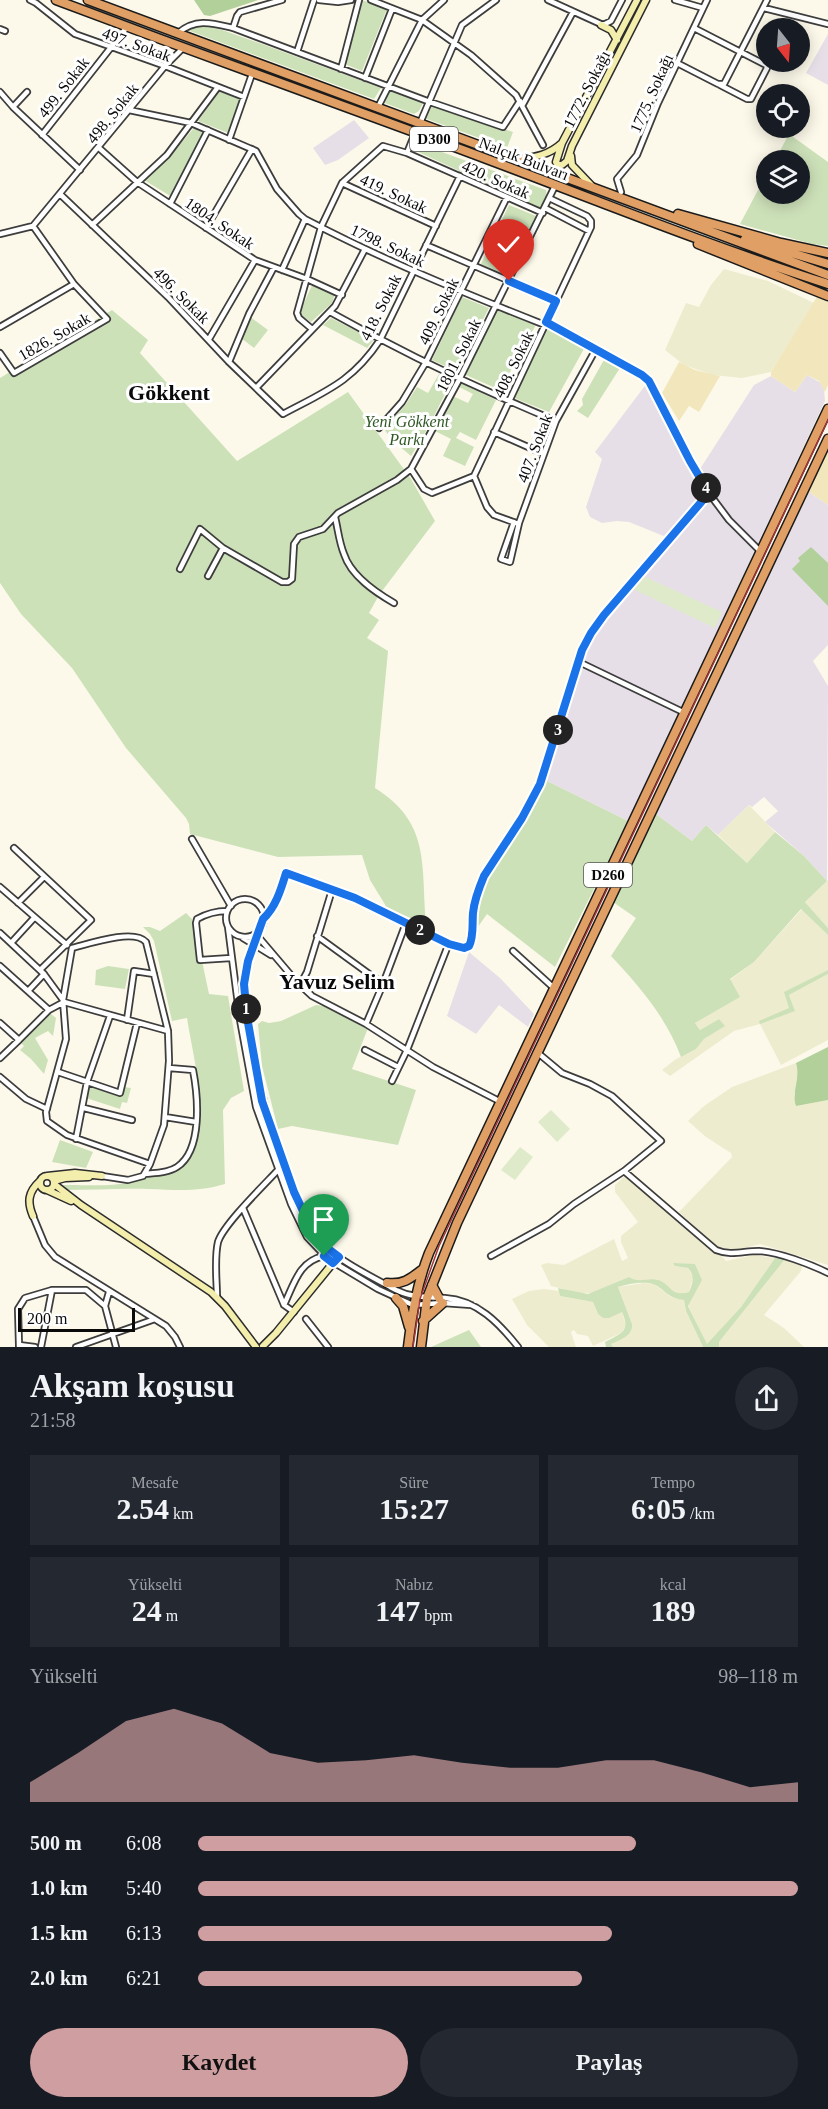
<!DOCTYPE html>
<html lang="tr">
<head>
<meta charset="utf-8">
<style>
	:root { --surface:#171b24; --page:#242831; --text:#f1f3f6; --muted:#9ea1a6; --accent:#cf9ea0 }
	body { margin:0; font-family:"Times New Roman",serif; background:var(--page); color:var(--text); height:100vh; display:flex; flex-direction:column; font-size:22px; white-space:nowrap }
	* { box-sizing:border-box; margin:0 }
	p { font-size:20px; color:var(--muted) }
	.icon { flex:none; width:33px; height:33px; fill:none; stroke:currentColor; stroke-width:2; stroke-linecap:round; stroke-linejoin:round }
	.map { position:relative; height:1347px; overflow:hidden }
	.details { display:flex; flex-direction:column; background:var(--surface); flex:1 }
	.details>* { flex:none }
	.needle { width:39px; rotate:163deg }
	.fabs { position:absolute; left:756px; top:18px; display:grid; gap:12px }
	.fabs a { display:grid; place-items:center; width:54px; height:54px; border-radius:50%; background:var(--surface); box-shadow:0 3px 15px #0003; font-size:30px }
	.scale { position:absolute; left:18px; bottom:15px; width:117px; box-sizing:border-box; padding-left:6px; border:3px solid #0a0a0a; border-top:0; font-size:16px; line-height:21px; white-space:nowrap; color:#0a0a0a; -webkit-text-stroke:4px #fff; paint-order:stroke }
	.pin { position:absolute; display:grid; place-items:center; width:51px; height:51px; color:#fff; margin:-62px -26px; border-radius:50% 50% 50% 0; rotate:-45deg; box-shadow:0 0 6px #0007 }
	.pin .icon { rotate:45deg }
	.km { position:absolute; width:30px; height:30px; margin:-15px; border-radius:50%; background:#222; color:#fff; font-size:16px; line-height:30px; text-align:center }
	.round { display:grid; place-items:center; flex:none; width:63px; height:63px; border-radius:32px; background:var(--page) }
	.head { display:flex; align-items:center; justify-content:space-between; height:102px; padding:0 30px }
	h1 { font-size:33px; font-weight:600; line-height:45px }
	.figures { display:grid; grid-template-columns:repeat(3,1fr); gap:9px; height:102px; padding:6px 30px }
	.figures div { display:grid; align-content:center; border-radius:0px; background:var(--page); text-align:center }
	.figures b { font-size:30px; font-weight:600 }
	.figures small { font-size:16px; font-weight:400 }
	.figures p { font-size:16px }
	.chart { height:168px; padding:12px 30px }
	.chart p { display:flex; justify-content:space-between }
	.chart svg { width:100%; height:108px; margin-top:6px; fill:var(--accent); opacity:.7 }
	.primary-button { display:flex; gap:12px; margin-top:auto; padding:12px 30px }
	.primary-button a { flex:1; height:69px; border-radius:36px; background:var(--accent); color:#111; font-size:24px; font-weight:600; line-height:69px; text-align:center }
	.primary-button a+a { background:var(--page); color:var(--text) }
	ul { padding:0 30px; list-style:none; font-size:20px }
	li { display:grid; grid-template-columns:96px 72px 1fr; align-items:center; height:45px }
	li i { height:15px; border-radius:8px; background:var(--accent) }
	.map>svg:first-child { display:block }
	.industrial { fill:#e7dfe8 }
	.farmland { fill:#eeecce }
	.green { fill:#cde1b9 }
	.forest { fill:#b1d09a }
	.sand { fill:#f2e7bc }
	.pitch { fill:#deeac9 }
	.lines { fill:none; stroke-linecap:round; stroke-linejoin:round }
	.street-casing { stroke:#3d3d3d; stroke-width:8 }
	.secondary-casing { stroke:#2c2c2c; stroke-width:9 }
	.highway-casing { stroke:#1b1b1b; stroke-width:11 }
	.street { stroke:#fff; stroke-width:4.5 }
	.secondary { stroke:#f4eead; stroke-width:6 }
	.highway { stroke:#e09f64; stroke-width:8 }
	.tram { stroke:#a63638; stroke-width:1.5 }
	.route-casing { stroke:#fff; stroke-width:12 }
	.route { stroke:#1a73e8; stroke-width:8 }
	.labels { text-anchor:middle; stroke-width:6; stroke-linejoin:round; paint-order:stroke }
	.shield { fill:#fff; stroke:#545454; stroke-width:1.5 }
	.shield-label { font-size:15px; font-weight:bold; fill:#0a0a0a }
	.street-label { font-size:16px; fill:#0a0a0a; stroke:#fff }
	.park-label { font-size:16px; font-style:italic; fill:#2e5824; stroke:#fff }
	.district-label { font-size:22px; font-weight:bold; fill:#0a0a0a; stroke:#fff }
</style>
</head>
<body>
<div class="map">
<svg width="828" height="1347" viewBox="0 0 828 1347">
	<rect width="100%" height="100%" fill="#fcf9ea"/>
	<!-- industrial -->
	<path class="industrial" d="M828 34V85L806 73Z
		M354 120 369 138 338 160 325 165 313 148Z
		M807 375 821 383 824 389 825 401 628 821 545 780 583 668 584 652 587 642 599 623 615 608 671 539 629 522 617 521 602 523 590 517 586 507 602 459 595 452 647 383 698 472 754 385 771 376 795 392Z
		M809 492 828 505V645L813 661 828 686 827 881 804 856 765 822 778 811 764 797 752 807 749 805 718 835 706 825 692 841 656 814 711 692Z
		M469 952 500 978 534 1014 528 1027 499 1005 476 1034 447 1016Z"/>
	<!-- farmland -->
	<path class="farmland" d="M724 269 768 281 814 303 771 372 742 378 713 375 684 365 665 350 686 303 699 307 711 285Z
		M749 805 775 832 747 863 718 835Z
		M828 880V928L805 902Z
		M802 909 828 935V970L785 992 795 1011 789 995 828 974V1040L781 1065 760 1024 734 1031 670 1076 662 1070 676 1059 696 1049 704 1039 724 1026 719 1019 700 1030 695 1023 739 997 730 980 754 962Z
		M796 1063 799 1077 794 1095 796 1106 828 1100V1265L760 1244 737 1250 718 1247 714 1245 679 1212 732 1157 731 1153 706 1137 688 1121 704 1106 732 1087Z
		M624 1177 628 1178 701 1242 720 1254 726 1261 754 1255 775 1258 741 1307 707 1345 688 1305 701 1280 695 1264 675 1266 688 1268 693 1277 689 1292 679 1294 672 1292 659 1281H636L629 1277 592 1293H580L551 1286 541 1265 547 1263 564 1265 614 1239 622 1261 628 1258 621 1242V1236L638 1222 615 1192V1185Z
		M786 1258 803 1263 801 1271 764 1315 784 1328 804 1347H719V1342Z
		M643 1283 654 1284 671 1297 684 1300 686 1311 703 1347H613L611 1344 629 1334 632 1324 618 1287Z
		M544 1289 559 1291 560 1296 593 1302 598 1314 603 1318 622 1312 626 1326 621 1333 593 1346 588 1336 577 1334 574 1330 571 1332 576 1347H549L527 1325 512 1299 529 1291Z"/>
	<!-- green -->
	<path class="green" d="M362 0 387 9 362 71 347 65 345 62Z
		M201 25 211 26 262 44 381 88 374 99 187 30Z
		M389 88 424 101 419 111 414 114 382 102Z
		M221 89 242 98 228 133 198 121Z
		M430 105 513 132 507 148 424 118Z
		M194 128 203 132 172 197 144 180 170 156Z
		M789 134 828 162V246L812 244 740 224 766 175V194H800V160H775Z
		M420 144 546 190 547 199 542 209 416 151Z
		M509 205 536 216 506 277 480 266Z
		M313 283 335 294 332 303 311 322 299 314Z
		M462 297 489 308 456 371 432 360Z
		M494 305 537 323 500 390 459 372Z
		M112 310 148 340 140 353 237 461 348 392 411 479 435 521 379 595 369 613 379 620 367 638 388 651 375 788C431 823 421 865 426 923L389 911 370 880 362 855 278 857 190 834 189 824 186 818 126 748 72 668 21 614 0 583V378Z
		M246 314 268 330 254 348 237 335Z
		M331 318 374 340 367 348 323 325Z
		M545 325 585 347 549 412 509 396Z
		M605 358 620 368 588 418 577 411 583 405 582 399Z
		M439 374 452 380 429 426 411 456 392 440 384 429 406 404 417 387 428 393Z
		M455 380 496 400 476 440 460 432 456 438 474 447 465 466 443 456 451 439 431 429 448 394 468 403 473 394 453 384Z
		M545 780 628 821 555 967 487 914 475 931C476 884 496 863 520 825 529 810 537 795 545 780Z
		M656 814 692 841 706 825 747 863 775 832 804 856 827 881 805 902 828 928V935L801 909 754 962 730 979 740 997 695 1023 700 1030 719 1019 725 1026 704 1039 696 1049 681 1057C666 1017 640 987 611 956L636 918 613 902Z
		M186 913 192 919 197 957 202 961 209 994 228 996 244 1091 231 1098 223 1110 225 1184C199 1192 177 1190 150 1189 122 1188 93 1190 65 1190L62 1185C88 1184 137 1191 154 1169L163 1173C221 1150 194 1065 187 1018L172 1021 154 941 150 934 143 927H150L160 931Z
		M108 966 129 969 125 989 95 985 96 970Z
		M828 970V974L789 995 795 1011 760 1024 759 1021 789 1008 784 992Z
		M316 1005 324 1006 368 1028 352 1069 416 1090 398 1145 292 1126 278 1129 262 1066 258 1024 262 1021 269 1023 281 1021Z
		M46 1010 56 1018 53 1036 48 1031 35 1038 48 1060 44 1074 31 1059 20 1050 24 1046 16 1038Z
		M129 1052 132 1053 124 1087 131 1088 127 1103 122 1102 120 1109 83 1097 85 1085 119 1095Z
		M60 1140 93 1152 86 1168 52 1162Z
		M775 1258H786L719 1342V1347H703L686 1311 684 1300C666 1298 664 1288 653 1284 643 1281 628 1284 618 1287L632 1324C633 1336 621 1339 611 1344L613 1347H606L605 1342C621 1333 631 1332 622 1312L609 1318H603L598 1314 593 1302 560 1296 558 1288 588 1294 629 1277C639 1284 648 1277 658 1280 673 1285 669 1297 689 1292 693 1283 695 1276 688 1268L675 1266 673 1263 695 1264 702 1280 688 1306 707 1344 741 1307Z
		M469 1330 481 1347H431Z"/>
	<!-- forest -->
	<path class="forest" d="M194 0H258L210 16 204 15Z
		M811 547 828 563V606L792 569 800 561 798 558Z
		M828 1047V1100L796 1106C791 1091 801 1080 796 1063Z"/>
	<!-- sand -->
	<path class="sand" d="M818 295 828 300V385L825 392 819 381 807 375 795 392 771 376V372Z
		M679 362 695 370 720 376 699 412 689 406 679 421 662 393Z
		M828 450V505L809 492Z"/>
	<!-- pitch -->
	<path class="pitch" d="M641 575 722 612 715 628 633 589Z
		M551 1110 570 1129 557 1142 538 1122Z
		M520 1147 533 1157 515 1180 501 1170Z"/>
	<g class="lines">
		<defs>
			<path id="street" d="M30 0 36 3 75 34 165 66 244 97
				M319 0 338 2 351 0
				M371 0 422 20 471 55 516 95 543 145
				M548 0 603 25 611 21 622 0
				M675 0 703 8
				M764 8 828 24
				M233 28 237 16 240 12 282 0
				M694 28 766 65 767 68 751 99H747L720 85
				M0 29 5 31
				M178 33C196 18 212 23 233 28L430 102 503 127 520 101
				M297 52 314 0
				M677 63 718 84H724L767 0
				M341 69 359 0
				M365 78 392 9
				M0 92 13 107 80 170
				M522 106 573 12
				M13 107 27 92
				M378 107 422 20 444 0
				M129 110 191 123 256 151 277 189 299 214 305 219
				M420 123 462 25 496 0
				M42 135 127 27
				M229 140 252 74
				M99 148 137 182 255 260 307 279 342 295
				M407 153 415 133
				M342 183 436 226
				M621 192 617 179 637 155 658 103 707 0
				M61 195 168 297 229 362 283 414C326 391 352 382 380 340L460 176
				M170 204 208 130
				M545 208 589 231
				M92 225 167 155 218 87
				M33 226 74 284
				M206 228 252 149
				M0 234 33 226 165 66 184 47
				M426 245 556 301
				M282 270 305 219C383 260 464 293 545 325
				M330 312C403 353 479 389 556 421
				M546 322 647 379 705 488 729 520 761 552
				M0 327 74 284 107 319 14 373 0 353
				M312 329 299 318 297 313 321 227 342 183 383 146 407 153 543 213
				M209 339 255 260
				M229 362 249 314 274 267
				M256 388 335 306 365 249
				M379 428 402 402 426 362 507 197
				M494 432 544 454
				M411 469 424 489 432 493 474 476
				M474 476 591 227V221L587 216 549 198
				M474 476 487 507 494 515 516 523
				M335 517C338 529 339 542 344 554 351 576 375 592 394 603
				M514 522 501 559 510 562 519 523 556 421 596 349
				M180 569 200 529 223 548 282 582H288L292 579 294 544 299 537 323 529 338 513 397 480 411 469 460 378 555 186
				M208 576 223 548
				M579 662 685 713
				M192 839 231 906
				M14 848 91 920 40 970
				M0 887 67 945
				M332 890 355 898 449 943 464 948 470 945 473 911 484 876 522 818 540 784 580 657 588 638 599 621 709 493
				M226 918a19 19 0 1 1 38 0a19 19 0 1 1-38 0Z
				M18 903 44 877
				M227 911C217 911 206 914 197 919L196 923 200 960 231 958
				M263 919C276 907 281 889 286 873L332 890 307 972 300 985
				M228 927 240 1020 256 1107 291 1204 307 1237 328 1259 378 1289 404 1301 413 1305 443 1303 471 1305
				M260 928C255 946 245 962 244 980 243 1000 248 1019 251 1039 261 1099 276 1154 302 1209 308 1219 312 1232 320 1241 335 1259 374 1278 396 1290 412 1298 428 1297 445 1298 477 1300 499 1323 518 1347
				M0 933 44 974 63 1000 66 1039 46 1112 47 1121 67 1135 150 1164
				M256 934 296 981 312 996 366 1024 433 1067 501 1102
				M317 936 383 984
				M243 938 271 955
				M11 943 34 918
				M513 951 555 989
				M0 966 49 1010 64 1002 168 1031
				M28 991 44 974
				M63 1000 72 948C88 944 134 928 146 942L168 1031 169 1061 164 1125 150 1164 143 1176 128 1180 102 1176
				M127 1020 134 971 154 974
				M0 1023 19 1040 49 1010
				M366 1024 383 984 406 923
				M365 1050 398 1067
				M0 1058 19 1040
				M58 1072 120 1093 137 1023
				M0 1077 26 1099 47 1109
				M392 1081 407 1050 449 943
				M84 1108 132 1120
				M165 1117 196 1122
				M76 1139 87 1082 110 1016
				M624 1171 716 1250C731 1256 743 1251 759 1251 778 1252 810 1264 828 1273
				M145 1174C155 1173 168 1173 177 1167 203 1150 198 1096 193 1070L169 1068
				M243 1208 284 1305 294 1312
				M33 1216 45 1245 55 1257 166 1326 175 1337 180 1347
				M491 1256 549 1224 574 1204 624 1171 661 1141 612 1096 590 1084 562 1073 538 1053
				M109 1292 105 1306 116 1347
				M217 1298C217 1281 214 1259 218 1242 223 1225 264 1185 278 1170
				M284 1305C294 1284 299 1261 324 1256
				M306 1319 328 1347
				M19 1345 18 1309 25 1298 52 1290H86L105 1306
				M19 1346V1345L35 1347
				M41 1347 52 1290
				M76 1347 155 1319"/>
			<path id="secondary" d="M601 25 611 30 617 40
				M562 143 556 162 558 165H562L567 161 572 146 646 0
				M571 156 572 165 591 185
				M519 159C536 157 549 155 562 143L637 0
				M40 1183a7 7 0 1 1 14 0a7 7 0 1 1-14 0Z
				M47 1176 75 1173 102 1176
				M54 1181 65 1178 89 1177
				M54 1184 81 1205 211 1292 225 1306 256 1347
				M47 1190 71 1201
				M33 1216C27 1202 28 1192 40 1181
				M263 1346 276 1333 333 1263"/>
			<path id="highway" d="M56 0C175 45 295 88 414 132 552 182 688 239 828 284
				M88 0 828 275
				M678 214 781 243 828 253
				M745 239 828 264
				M698 244 828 296
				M387 1283C403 1285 410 1279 423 1269
				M432 1285 439 1298
				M396 1298 403 1306 409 1327
				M423 1321 443 1303
				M408 1347C412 1314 417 1284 429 1253L828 409
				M421 1347 427 1298 457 1223 828 439"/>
		</defs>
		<!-- street casing -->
		<use href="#street" class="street-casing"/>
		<!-- secondary casing -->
		<use href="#secondary" class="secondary-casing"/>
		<!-- highway casing -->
		<use href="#highway" class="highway-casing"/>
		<!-- street -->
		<use href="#street" class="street"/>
		<!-- secondary -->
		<use href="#secondary" class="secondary"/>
		<!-- highway -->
		<use href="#highway" class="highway"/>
		<!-- tram -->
		<path class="tram" d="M413 1347 420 1299 439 1246 828 420"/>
	</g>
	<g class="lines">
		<defs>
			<path id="route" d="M324 1256 333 1263 339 1257 323 1245 312 1230 294 1192 262 1101 247 1017 244 984 248 961 263 919C276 907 281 889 286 873L355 898 449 944 464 948 469 946C474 937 472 924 473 913 474 901 479 888 484 876L522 818 540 784 582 650 591 633 604 615 709 493 690 461 649 381 642 375 546 322 556 301 509 281"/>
		</defs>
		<!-- route casing -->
		<use href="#route" class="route-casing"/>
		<!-- route -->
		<use href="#route" class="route"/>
	</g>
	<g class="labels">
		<!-- shield labels -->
		<g class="shield">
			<rect x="410" y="127" width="48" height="24" rx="4.5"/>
			<rect x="584" y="863" width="48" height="24" rx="4.5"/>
		</g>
		<g class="shield-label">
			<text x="434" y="144">D300</text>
			<text x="608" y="880">D260</text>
		</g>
		<!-- street labels -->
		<g class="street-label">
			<text transform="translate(137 44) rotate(20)" y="6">497. Sokak</text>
			<text transform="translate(63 87) rotate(-52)" y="6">499. Sokak</text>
			<text transform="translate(586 89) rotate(-63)" y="6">1772. Sokağı</text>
			<text transform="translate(651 93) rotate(-66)" y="6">1775. Sokağı</text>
			<text transform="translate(112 113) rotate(-51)" y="6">498. Sokak</text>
			<text transform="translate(524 158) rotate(21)" y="6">Nalçık Bulvarı</text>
			<text transform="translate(496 179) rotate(24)" y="6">420. Sokak</text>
			<text transform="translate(394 193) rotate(25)" y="6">419. Sokak</text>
			<text transform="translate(220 223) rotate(34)" y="6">1804. Sokak</text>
			<text transform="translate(388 245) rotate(25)" y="6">1798. Sokak</text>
			<text transform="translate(182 295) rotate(45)" y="6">496. Sokak</text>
			<text transform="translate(380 307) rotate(-63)" y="6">418. Sokak</text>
			<text transform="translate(438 311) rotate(-64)" y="6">409. Sokak</text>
			<text transform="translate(54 336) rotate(-30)" y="6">1826. Sokak</text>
			<text transform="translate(458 355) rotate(-63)" y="6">1801. Sokak</text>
			<text transform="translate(513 364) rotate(-64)" y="6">408. Sokak</text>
			<text transform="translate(534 448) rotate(-69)" y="6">407. Sokak</text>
		</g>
		<!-- park labels -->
		<g class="park-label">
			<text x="407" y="427">Yeni Gökkent<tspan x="407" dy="18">Parkı</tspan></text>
		</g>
		<!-- district labels -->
		<g class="district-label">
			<text x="169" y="400">Gökkent</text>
			<text x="337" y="989">Yavuz Selim</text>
		</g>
	</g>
</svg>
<div class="fabs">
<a><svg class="needle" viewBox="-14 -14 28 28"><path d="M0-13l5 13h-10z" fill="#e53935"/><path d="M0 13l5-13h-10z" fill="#9ea1a6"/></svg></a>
<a><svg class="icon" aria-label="locate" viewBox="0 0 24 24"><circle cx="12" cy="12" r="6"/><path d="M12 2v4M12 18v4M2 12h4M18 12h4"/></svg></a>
<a><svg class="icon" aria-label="layers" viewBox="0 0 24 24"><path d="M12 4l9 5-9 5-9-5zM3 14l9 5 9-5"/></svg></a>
</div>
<div class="scale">200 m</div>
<div class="pin" style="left:324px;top:1256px;background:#1e9e55"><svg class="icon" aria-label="arrive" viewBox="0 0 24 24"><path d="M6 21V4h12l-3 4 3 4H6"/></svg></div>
<div class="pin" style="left:509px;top:281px;background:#d93025"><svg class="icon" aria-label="check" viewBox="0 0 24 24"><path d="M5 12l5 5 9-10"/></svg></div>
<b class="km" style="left:246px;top:1009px">1</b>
<b class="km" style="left:420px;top:930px">2</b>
<b class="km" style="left:558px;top:730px">3</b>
<b class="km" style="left:706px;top:488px">4</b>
</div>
<section class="details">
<div class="head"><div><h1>Akşam koşusu</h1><p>21:58</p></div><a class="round"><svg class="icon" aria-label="share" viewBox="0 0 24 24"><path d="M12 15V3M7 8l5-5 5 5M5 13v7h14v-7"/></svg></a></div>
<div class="figures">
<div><p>Mesafe</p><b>2.54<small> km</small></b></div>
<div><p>Süre</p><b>15:27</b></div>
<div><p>Tempo</p><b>6:05<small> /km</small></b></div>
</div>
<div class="figures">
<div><p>Yükselti</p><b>24<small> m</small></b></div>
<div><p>Nabız</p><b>147<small> bpm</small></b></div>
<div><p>kcal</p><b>189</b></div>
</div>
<div class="chart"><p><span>Yükselti</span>98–118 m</p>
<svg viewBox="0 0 160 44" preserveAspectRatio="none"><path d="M0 44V36L10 24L20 11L30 6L40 12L50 24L60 28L70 27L80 25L90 28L100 30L110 30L120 27L130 27L140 32L150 38L160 36V44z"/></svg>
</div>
<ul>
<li><b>500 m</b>6:08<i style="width:73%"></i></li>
<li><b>1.0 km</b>5:40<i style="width:100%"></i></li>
<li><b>1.5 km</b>6:13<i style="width:69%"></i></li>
<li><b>2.0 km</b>6:21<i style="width:64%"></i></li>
</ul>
<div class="primary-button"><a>Kaydet</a><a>Paylaş</a></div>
</section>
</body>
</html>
